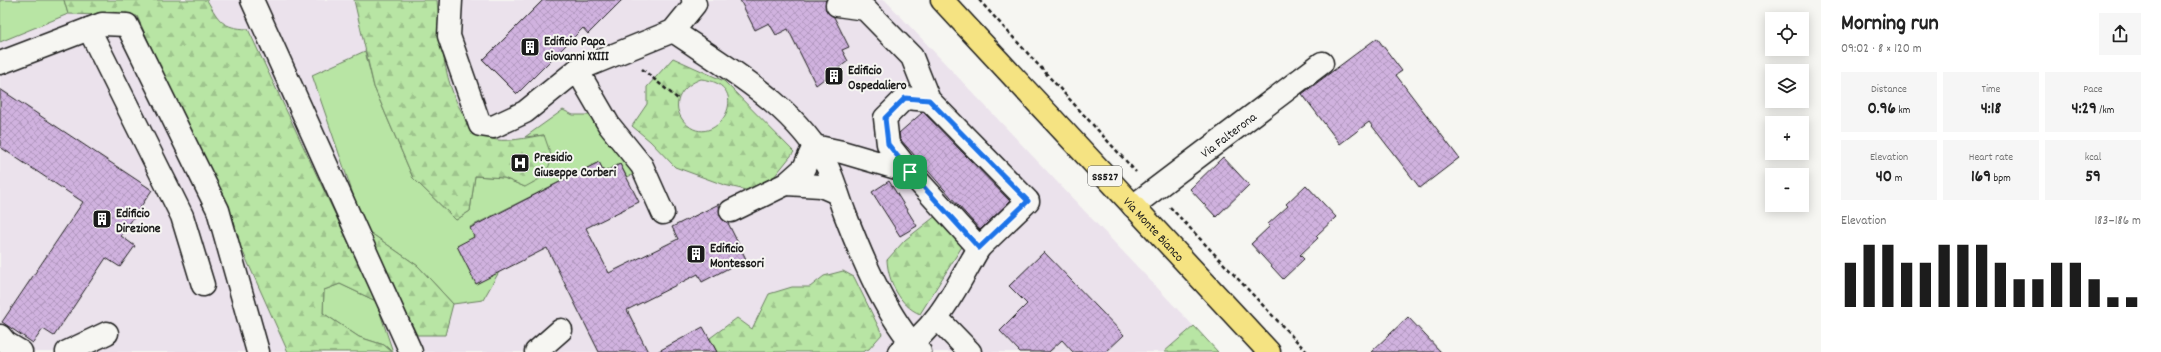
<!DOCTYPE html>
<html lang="en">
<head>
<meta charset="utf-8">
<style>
	:root { --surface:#fff; --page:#f6f6f6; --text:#222; --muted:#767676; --accent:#1c1c1c }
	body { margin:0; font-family:Dekko,sans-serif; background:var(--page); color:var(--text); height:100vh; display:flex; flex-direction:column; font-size:15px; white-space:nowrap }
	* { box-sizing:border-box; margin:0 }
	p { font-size:13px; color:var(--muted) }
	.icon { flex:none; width:22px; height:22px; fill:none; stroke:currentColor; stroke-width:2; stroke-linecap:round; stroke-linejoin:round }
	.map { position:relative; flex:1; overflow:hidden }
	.side { display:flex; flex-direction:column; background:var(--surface); width:340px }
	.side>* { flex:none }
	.controls { position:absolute; left:1765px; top:12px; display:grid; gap:8px }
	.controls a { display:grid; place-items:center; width:44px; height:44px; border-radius:0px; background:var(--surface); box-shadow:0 2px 10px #0003; font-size:20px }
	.pin { position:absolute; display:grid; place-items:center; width:34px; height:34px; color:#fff; margin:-17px; border-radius:8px; box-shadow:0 2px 6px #0006 }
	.round { display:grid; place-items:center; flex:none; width:42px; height:42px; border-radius:0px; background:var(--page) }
	.overview { display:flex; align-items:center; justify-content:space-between; height:68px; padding:0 20px }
	h1 { font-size:22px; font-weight:700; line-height:30px }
	.stats { display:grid; grid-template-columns:repeat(3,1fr); gap:6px; height:68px; padding:4px 20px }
	.stats div { display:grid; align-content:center; border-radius:0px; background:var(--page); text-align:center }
	.stats b { font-size:17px; font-weight:700 }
	.stats small { font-size:11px; font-weight:400 }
	.stats p { font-size:11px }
	.chart { height:112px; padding:8px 20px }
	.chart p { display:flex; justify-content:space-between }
	.chart svg { width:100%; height:72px; margin-top:4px; stroke:var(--accent); stroke-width:6 }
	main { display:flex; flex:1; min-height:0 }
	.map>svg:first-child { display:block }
	.built { fill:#ebe2ec }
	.green { fill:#b8e5a4; stroke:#6a8060 }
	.forest { fill:url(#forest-firs); stroke:#6a8060; fill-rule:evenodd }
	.building { fill:url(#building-cross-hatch); stroke:#1c1c1c }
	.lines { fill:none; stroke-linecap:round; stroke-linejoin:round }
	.minor-casing { stroke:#1c1c1c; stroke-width:25 }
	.major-casing { stroke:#1c1c1c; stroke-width:25 }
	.path { stroke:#1c1c1c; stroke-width:2.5; stroke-dasharray:4 3; stroke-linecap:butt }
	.minor { stroke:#f6f6f2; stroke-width:22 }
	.major { stroke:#f5e382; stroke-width:22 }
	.route-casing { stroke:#fff; stroke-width:8 }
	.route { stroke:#1a73e8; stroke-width:5 }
	.labels { text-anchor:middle; stroke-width:4; stroke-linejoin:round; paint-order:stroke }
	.shield { fill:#f6f6f2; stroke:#5d5d5c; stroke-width:1 }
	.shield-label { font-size:12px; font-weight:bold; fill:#1c1c1c }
	.poi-label { font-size:13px; font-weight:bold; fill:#1c1c1c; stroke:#f6f6f2; text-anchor:start }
	.street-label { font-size:13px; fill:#1c1c1c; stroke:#f6f6f2 }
</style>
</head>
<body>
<main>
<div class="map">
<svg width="1821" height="352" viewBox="0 0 1821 352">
	<defs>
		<pattern id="forest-firs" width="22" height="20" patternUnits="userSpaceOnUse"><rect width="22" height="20" fill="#b8e5a4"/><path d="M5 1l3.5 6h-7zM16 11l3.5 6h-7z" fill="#9ec48d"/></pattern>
		<pattern id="building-cross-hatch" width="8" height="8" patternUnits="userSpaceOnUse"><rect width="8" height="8" fill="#d0b2df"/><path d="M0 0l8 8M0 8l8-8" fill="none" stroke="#b298bf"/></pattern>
	</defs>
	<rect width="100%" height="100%" fill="#f6f6f2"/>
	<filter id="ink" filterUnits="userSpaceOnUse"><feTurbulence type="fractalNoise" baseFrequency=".025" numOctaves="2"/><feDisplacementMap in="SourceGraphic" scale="8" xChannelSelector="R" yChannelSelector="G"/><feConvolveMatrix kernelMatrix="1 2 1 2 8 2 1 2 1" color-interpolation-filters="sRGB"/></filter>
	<g filter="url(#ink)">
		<!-- built -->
		<path class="built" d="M0 0H885L1218 352H0Z"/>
		<!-- green -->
		<path class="green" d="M0 0H64L68 14 0 42Z
			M365 51 374 87 413 178 456 220 470 211 475 176 504 178 525 187 544 135 525 137 563 110 573 115H591L637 173 627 177 620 164 604 172 599 162 470 227 499 272 483 300 453 304 418 266 365 229 312 75Z
			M340 284 376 301 393 352 384 345 359 337 323 313 324 290Z"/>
		<!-- forest -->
		<path class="forest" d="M64 0H207C219 21 222 28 248 29L376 301 340 284 324 290 323 313 359 337 384 345 392 352H288L137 16 68 14Z
			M354 0H437C440 40 446 120 489 138 504 144 528 137 544 135L552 158 545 176 525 187 504 178 475 176 470 211 456 220 413 178 374 87Z
			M673 58 724 81 794 152 774 177 746 190 724 185 675 167 650 141 632 126 647 104V87ZM701 79C760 85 711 159 682 119 670 101 684 85 701 79Z
			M937 215 963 245 920 314C900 306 888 281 887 260L905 240Z
			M365 229 418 266 453 304 445 335H417Z
			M843 271 854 277 882 334 869 349 862 352H717L710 338 737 318 752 329 769 294 792 287H810L824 276Z
			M1194 326 1218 352H1164Z"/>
		<!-- building -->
		<path class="building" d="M543 0H622L588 34 583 28 517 94 483 60Z
			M740 0H826V10L834 17 849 47 842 50 848 61 816 85 788 29 776 35 769 23 755 30Z
			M1377 38 1402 71 1396 75 1459 158 1420 188 1369 122 1340 144 1302 94Z
			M0 89 152 190 121 236 135 246 120 267 106 258 54 336 43 329 33 343 2 322 83 202 0 147Z
			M923 112 1010 201 980 230 900 139 899 133Z
			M1223 157 1249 185 1216 217 1190 189Z
			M599 162 604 172 620 164 639 202 586 228 609 273 678 239 672 227 719 204 720 216 728 223 746 259 702 282 698 274 627 310 648 352H599L547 248 476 284 457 246 474 237 470 228Z
			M889 181 917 226 900 236 872 192Z
			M1306 185 1336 217 1316 236 1318 238 1300 255 1304 259 1283 279 1251 244 1270 226 1268 224 1288 206 1286 204Z
			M1044 252 1124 335 1106 352H1073L1062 340 1049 352H1020L1000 331 1027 304 1009 286Z
			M1408 317 1441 352H1371Z
			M703 327 717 352H657Z"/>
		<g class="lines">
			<defs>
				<g id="minor">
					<path d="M252 0 411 352"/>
					<path d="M451 0 449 36 480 125 493 127 525 112 577 70 673 31 695 4 693 0"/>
					<path d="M89 29 182 216 203 285"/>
					<path d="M673 31C729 69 796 106 828 168 835 183 839 199 845 214 862 258 887 318 920 352"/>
					<path d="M0 63 102 24 127 25 218 210 258 352"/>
					<path d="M577 70 609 125 642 166 663 213"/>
					<path d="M910 172 888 144 885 118 905 98 929 100"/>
					<path d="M837 193 821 186 786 184 804 168 814 146 842 152 910 172 979 248 1028 201 929 100 912 57 865 9 837 5"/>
					<path id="s1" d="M1133 206 1322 63"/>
					<path d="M731 211 786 184"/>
					<path d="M937 318 970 352"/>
					<path d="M0 336 6 343 21 352"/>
					<path d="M67 352 107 333"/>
					<path d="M536 352 561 330"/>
					<path d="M899 352C938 329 957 285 979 248"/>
				</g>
				<g id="major">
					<path id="s2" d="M942 0 1269 352"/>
				</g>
			</defs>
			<!-- minor casing -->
			<use href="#minor" class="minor-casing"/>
			<!-- major casing -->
			<use href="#major" class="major-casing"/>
			<!-- path -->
			<path class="path" d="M979 0 1136 172
				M642 69 678 99
				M1170 207 1307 352"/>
			<!-- minor -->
			<use href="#minor" class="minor"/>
			<!-- major -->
			<use href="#major" class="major"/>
		</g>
	</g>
	<g class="lines" filter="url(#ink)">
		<defs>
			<path id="route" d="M905 98 929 100 1028 201 979 248 910 172 888 144 885 118Z"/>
		</defs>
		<!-- route casing -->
		<use href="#route" class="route-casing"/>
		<!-- route -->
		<use href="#route" class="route"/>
	</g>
	<!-- icons -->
	<defs>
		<symbol id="building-square" viewBox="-11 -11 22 22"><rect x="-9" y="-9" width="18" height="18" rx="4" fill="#1c1c1c" stroke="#f6f6f2"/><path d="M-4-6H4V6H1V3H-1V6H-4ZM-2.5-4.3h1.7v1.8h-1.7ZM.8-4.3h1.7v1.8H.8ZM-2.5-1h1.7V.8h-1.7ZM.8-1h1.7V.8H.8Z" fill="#fff"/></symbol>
		<symbol id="hospital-square" viewBox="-11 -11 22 22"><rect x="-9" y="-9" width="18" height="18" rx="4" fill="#1c1c1c" stroke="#f6f6f2"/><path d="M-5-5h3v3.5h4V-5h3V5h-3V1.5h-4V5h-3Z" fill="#fff"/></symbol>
	</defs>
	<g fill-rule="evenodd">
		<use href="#building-square" x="519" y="36" width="22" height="22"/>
		<use href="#building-square" x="823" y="65" width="22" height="22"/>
		<use href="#hospital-square" x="509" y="152" width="22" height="22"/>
		<use href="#building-square" x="91" y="208" width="22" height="22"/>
		<use href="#building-square" x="685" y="243" width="22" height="22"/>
	</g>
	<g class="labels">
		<!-- shield labels -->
		<rect class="shield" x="1088" y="166" width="34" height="20" rx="3"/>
		<g class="shield-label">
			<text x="1105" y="180">SS527</text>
		</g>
		<!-- poi labels -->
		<g class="poi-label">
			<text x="544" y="45">Edificio Papa<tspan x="544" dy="15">Giovanni XXIII</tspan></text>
			<text x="848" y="74">Edificio<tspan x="848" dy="15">Ospedaliero</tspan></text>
			<text x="534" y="161">Presidio<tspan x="534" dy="15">Giuseppe Corberi</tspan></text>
			<text x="116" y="217">Edificio<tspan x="116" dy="15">Direzione</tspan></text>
			<text x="710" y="252">Edificio<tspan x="710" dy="15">Montessori</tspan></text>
		</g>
		<!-- street labels -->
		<g class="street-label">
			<text dy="5" stroke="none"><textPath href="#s1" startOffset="119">Via Falterona</textPath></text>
			<text dy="5" stroke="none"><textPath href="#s2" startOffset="312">Via Monte Bianco</textPath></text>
		</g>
	</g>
</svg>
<div class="controls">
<a><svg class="icon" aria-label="locate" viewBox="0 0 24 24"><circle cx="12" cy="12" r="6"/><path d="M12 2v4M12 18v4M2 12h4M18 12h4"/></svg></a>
<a><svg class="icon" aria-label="layers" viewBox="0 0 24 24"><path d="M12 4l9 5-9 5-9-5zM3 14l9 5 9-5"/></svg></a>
<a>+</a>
<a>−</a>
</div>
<div class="pin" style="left:910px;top:172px;background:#1e9e55"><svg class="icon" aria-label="arrive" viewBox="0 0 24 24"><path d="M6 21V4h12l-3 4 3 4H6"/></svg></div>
</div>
<section class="side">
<div class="overview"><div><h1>Morning run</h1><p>09:02 · 8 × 120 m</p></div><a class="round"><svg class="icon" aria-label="share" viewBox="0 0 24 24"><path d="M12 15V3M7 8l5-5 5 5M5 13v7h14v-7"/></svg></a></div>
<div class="stats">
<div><p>Distance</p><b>0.96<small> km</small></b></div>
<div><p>Time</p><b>4:18</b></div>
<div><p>Pace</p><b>4:29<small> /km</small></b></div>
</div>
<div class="stats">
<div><p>Elevation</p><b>40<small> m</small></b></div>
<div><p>Heart rate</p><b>169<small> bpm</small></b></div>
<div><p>kcal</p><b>59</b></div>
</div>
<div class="chart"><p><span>Elevation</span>183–186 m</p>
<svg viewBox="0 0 160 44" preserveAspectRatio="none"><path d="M5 44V17M15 44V6M25 44V6M35 44V17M45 44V17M55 44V6M65 44V6M75 44V6M85 44V17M95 44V27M105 44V27M115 44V17M125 44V17M135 44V27M145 44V38M155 44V38"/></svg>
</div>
</section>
</main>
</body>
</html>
